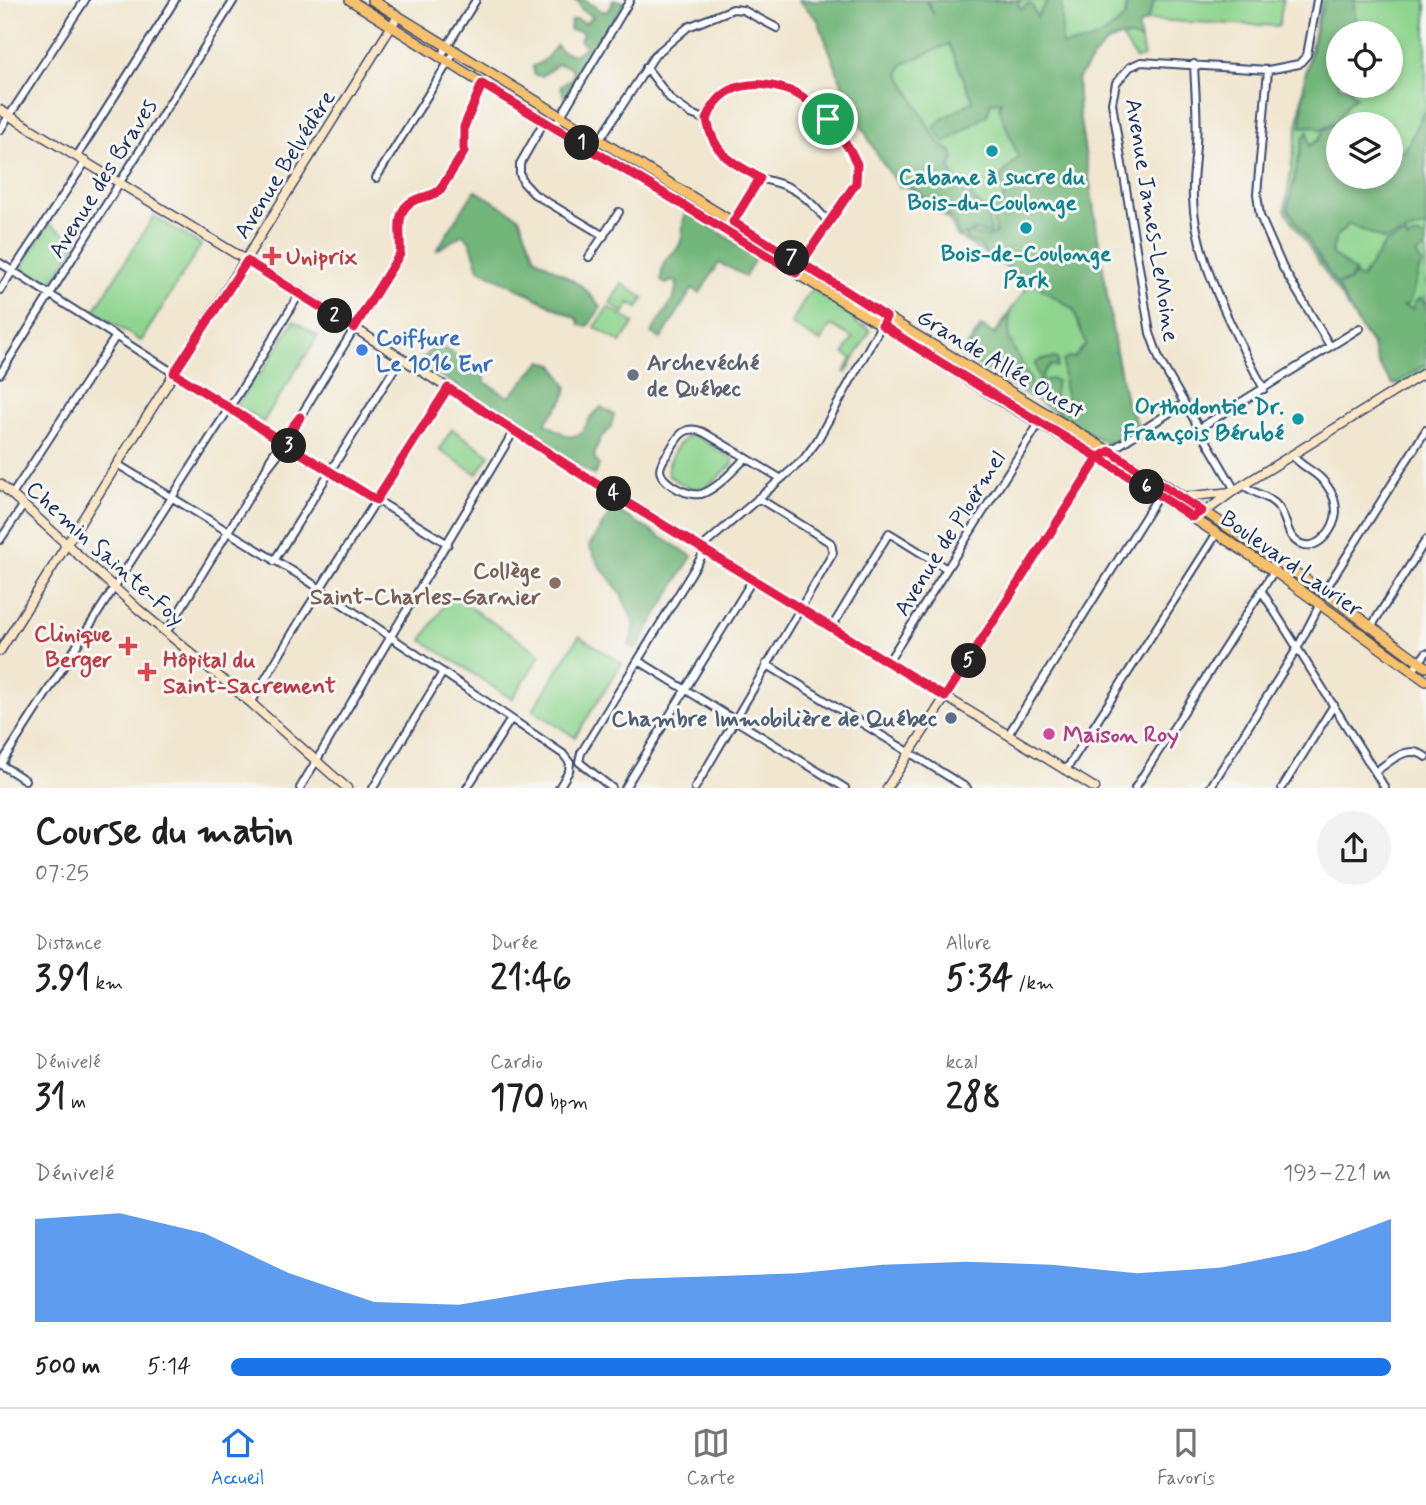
<!DOCTYPE html>
<html lang="fr">
<head>
<meta charset="utf-8">
<style>
	:root { --surface:#fff; --page:#f2f2f2; --text:#202124; --muted:#757577; --line:#e0e0e0; --accent:#1a73e8 }
	body { margin:0; font-family:Mynerve,sans-serif; background:var(--page); color:var(--text); height:100vh; display:flex; flex-direction:column; font-size:26px; white-space:nowrap }
	* { box-sizing:border-box; margin:0 }
	p { font-size:23px; color:var(--muted) }
	.icon { flex:none; width:38px; height:38px; fill:none; stroke:currentColor; stroke-width:2; stroke-linecap:round; stroke-linejoin:round }
	.map { position:relative; height:788px; overflow:hidden }
	.panel { display:flex; flex-direction:column; background:var(--surface); flex:1 }
	.panel>* { flex:none }
	.fabs { position:absolute; left:1326px; top:21px; display:grid; gap:14px }
	.fabs a { display:grid; place-items:center; width:77px; height:77px; border-radius:50%; background:var(--surface); box-shadow:0 4px 10px #0003; font-size:35px }
	.pin { position:absolute; display:grid; place-items:center; width:60px; height:60px; color:#fff; margin:-30px; border:4px solid #fff; border-radius:50%; box-shadow:0 2px 7px #0007 }
	.km { position:absolute; width:35px; height:35px; margin:-18px; border-radius:50%; background:#222; color:#fff; font-size:19px; line-height:35px; text-align:center }
	.round { display:grid; place-items:center; flex:none; width:74px; height:74px; border-radius:37px; background:var(--page) }
	.head { display:flex; align-items:center; justify-content:space-between; height:119px; padding:0 35px }
	h1 { font-size:38px; font-weight:800; line-height:52px }
	.metrics { display:grid; grid-template-columns:repeat(3,1fr); gap:10px; height:119px; padding:7px 35px }
	.metrics div { display:grid; align-content:center }
	.metrics b { font-size:35px; font-weight:800 }
	.metrics small { font-size:19px; font-weight:400 }
	.metrics p { font-size:19px }
	.chart { height:196px; padding:14px 35px }
	.chart p { display:flex; justify-content:space-between }
	.chart svg { width:100%; height:126px; margin-top:7px; fill:var(--accent); opacity:.7 }
	ul { padding:0 35px; list-style:none; font-size:23px }
	li { display:grid; grid-template-columns:112px 84px 1fr; align-items:center; height:52px }
	li i { height:18px; border-radius:9px; background:var(--accent) }
	.dock { display:flex; justify-content:space-around; align-items:center; height:98px; border-top:2px solid var(--line); background:var(--surface); font-size:19px; color:var(--muted) }
	.dock a { display:grid; justify-items:center; gap:4px }
	.dock .active { color:var(--accent) }
	.map>svg:first-child { display:block }
	.green { fill:#8fd58f; stroke:#558276; stroke-width:2; fill-rule:evenodd }
	.forest { fill:#73b67a; stroke:#47726c; stroke-width:2; fill-rule:evenodd }
	.lines { fill:none; stroke-linecap:round; stroke-linejoin:round }
	.street-casing { stroke:#3b4a6f; stroke-width:10 }
	.secondary-casing { stroke:#3b4a6f; stroke-width:11 }
	.primary-casing { stroke:#3b4a6f; stroke-width:12 }
	.street { stroke:#fff; stroke-width:6 }
	.secondary { stroke:#fce6c4; stroke-width:8 }
	.primary { stroke:#f7c06c; stroke-width:9 }
	.route-casing { stroke:#fff; stroke-width:14 }
	.route { stroke:#e11d48; stroke-width:9 }
	.culture-dot { fill:#0f9aa8; stroke:#f6f6f2; stroke-width:2.5 }
	.health-dot { fill:#e0444e; stroke:#f6f6f2; stroke-width:2.5 }
	.shop-dot { fill:#3f7fe0; stroke:#f6f6f2; stroke-width:2.5 }
	.worship-dot { fill:#6b7280; stroke:#f6f6f2; stroke-width:2.5 }
	.education-dot { fill:#8d6e63; stroke:#f6f6f2; stroke-width:2.5 }
	.service-dot { fill:#5c6f8a; stroke:#f6f6f2; stroke-width:2.5 }
	.hotel-dot { fill:#d1479c; stroke:#f6f6f2; stroke-width:2.5 }
	.labels { text-anchor:middle; stroke-width:6; stroke-linejoin:round; paint-order:stroke }
	.street-label { font-size:23px; fill:#1b2f5e; stroke:#f6f6f2 }
	.culture-label { font-size:23px; font-weight:bold; fill:#0d838f; stroke:#f6f6f2 }
	.health-label { font-size:23px; font-weight:bold; fill:#be3a42; stroke:#f6f6f2; text-anchor:start }
	.shop-label { font-size:23px; font-weight:bold; fill:#366cbe; stroke:#f6f6f2; text-anchor:start }
	.worship-label { font-size:23px; font-weight:bold; fill:#5b616d; stroke:#f6f6f2; text-anchor:start }
	.education-label { font-size:23px; font-weight:bold; fill:#785e54; stroke:#f6f6f2; text-anchor:end }
	.service-label { font-size:23px; font-weight:bold; fill:#4e5e75; stroke:#f6f6f2; text-anchor:end }
	.hotel-label { font-size:23px; font-weight:bold; fill:#b23c85; stroke:#f6f6f2; text-anchor:start }
</style>
</head>
<body>
<div class="map">
<svg width="1426" height="788" viewBox="0 0 1426 788">
	<rect width="100%" height="100%" fill="#f6f6f2"/>
	<filter id="ink" filterUnits="userSpaceOnUse"><feTurbulence type="fractalNoise" baseFrequency=".0143" numOctaves="2"/><feDisplacementMap in="SourceGraphic" scale="14" xChannelSelector="R" yChannelSelector="G"/><feConvolveMatrix kernelMatrix="1 2 1 2 8 2 1 2 1" color-interpolation-filters="sRGB"/></filter>
	<filter id="wash" filterUnits="userSpaceOnUse"><feTurbulence type="fractalNoise" baseFrequency=".00686" numOctaves="4" result="noise"/><feDisplacementMap in="SourceGraphic" scale="28" xChannelSelector="R" yChannelSelector="G"/><feGaussianBlur stdDeviation="1.57" result="paint"/><feColorMatrix in="noise" values="0 0 0 0 0 0 0 0 0 0 0 0 0 0 0 0 0 1.4 0 .05"/><feComposite in="paint" operator="in"/></filter>
	<g filter="url(#wash)">
		<rect width="100%" height="100%" fill="#f1e6cf"/>
		<!-- green -->
		<path class="green" d="M843 0H1283L1279 26 1147 20 1138 26 1144 57 1136 59 1121 36 1102 46 1077 79 1079 114 1115 347 1126 402 1138 425 1108 444 961 355 981 326 994 334 1030 283 957 236 950 221 911 189 906 187 907 170Z
			M1321 0H1426V371L1399 387 1285 210 1305 77ZM1339 33H1391V86H1339ZM1339 124H1391V177H1339Z
			M154 216 201 245 141 341 94 311Z
			M49 224 78 242 49 286 21 268Z
			M622 284 644 298 638 308 630 303 624 313 610 303Z
			M814 290 856 320 855 322 862 327 864 325 870 331 846 373 844 372 852 359 844 353 853 338 831 325 820 342 791 324 809 292Z
			M608 307 634 323 621 343 595 327Z
			M294 321 318 336 263 422 237 405 258 372 261 374Z
			M452 429 490 455 477 474 439 450Z
			M690 435H695L733 459V464C703 489 703 500 668 475 667 461 678 441 690 435Z
			M1273 563 1394 649 1408 660 1272 566Z
			M451 595 541 654 512 699 422 640Z
			M579 636 622 663 575 737 533 710Z"/>
		<!-- forest -->
		<path class="forest" d="M573 0H584L604 12 611 8 613 0 625 2 564 97 561 86 571 79 574 73 571 67 558 64 542 76 534 75 533 66C543 64 551 53 557 45L561 51 574 55 586 47 580 40 583 34 580 31 570 30 571 21 577 19 585 23 593 17 581 9 578 1Z
			M798 0H926L934 15 927 0H1020L1018 5 1021 9 1028 4 1032 5 1037 17 1048 0H1062V45C1092 43 1103 38 1125 17L1127 0H1155L1147 20 1138 26 1141 41C1111 24 1093 58 1077 80L1079 114 1115 347 1126 402 1138 425 1108 444 1067 420 1039 395 1041 388 1035 363 1043 359 1055 358 1058 360 1057 367 1051 365C1045 369 1040 376 1043 382L1049 379 1057 381 1054 395 1060 401 1056 406 1058 409 1070 407 1064 387 1063 361 1068 357 1074 358 1086 344 1073 309 985 252 980 245 965 240 968 234 959 237 954 221 908 184 900 187 879 158 849 103 818 20ZM949 44 973 101 942 119 934 128 945 143 987 115 991 102 1001 101 999 108 1018 157 1000 177 1004 192 1002 207 991 209 996 233 989 238 970 233 976 230 990 235 991 233 986 210 974 200 972 195 958 187 950 167 954 160 952 151 942 146 931 131 899 73 903 64Z
			M1325 0H1355C1351 14 1359 20 1357 33H1339V86H1347L1356 97 1348 103 1338 120 1321 130 1314 126 1301 127 1305 77 1317 24Z
			M1426 112V226L1384 240 1349 224 1337 236 1331 253 1355 272 1348 281 1336 284 1288 209 1303 138 1308 131 1309 146 1318 140 1324 130 1340 121 1347 124H1339V177H1391V148L1404 152 1423 113Z
			M475 190 519 217 535 257 583 287 601 307 587 327 579 324 578 319 479 269 470 241 463 234 436 251Z
			M687 212 756 256 745 277C737 270 729 268 719 263L700 293 693 289 691 291 661 339 651 333 674 298 677 283 674 280 666 284 661 281C662 249 675 260 681 241 685 231 680 221 687 212Z
			M1406 235 1407 240 1415 235 1426 238V248L1416 254 1422 264C1415 276 1415 291 1408 304L1403 306 1413 309 1414 303 1420 298 1426 304V364L1394 385C1384 374 1373 359 1373 344 1366 340 1342 296 1337 285L1348 282 1355 275 1361 279 1385 243Z
			M1010 314 1009 339 1031 381 1030 390H1020L963 356 983 327 995 335Z
			M442 347 485 372V382L509 397 542 361 554 365 567 387 564 399 545 423 569 437 581 434 590 418 601 407 614 415 610 429 600 438 594 456 599 466 594 475 420 362 431 350Z
			M612 510H616L692 556 636 649 629 645 635 625 620 592 599 565 589 546Z"/>
	</g>
	<g filter="url(#ink)">
		<g class="lines">
			<defs>
				<path id="street" d="M441 56 476 0
					M1194 64C1195 91 1198 118 1196 145 1195 162 1192 181 1193 198 1195 260 1235 335 1264 389
					M646 67 671 100 691 114 707 120
					M1268 70 1257 194 1260 216 1283 268 1330 346
					M545 120 520 164V174L523 182 534 194 604 236
					M707 120C723 72 781 79 814 105 825 114 833 125 841 137 850 151 860 164 856 181 855 189 847 197 842 204 829 224 814 245 800 265
					M707 120C714 151 733 169 763 179 774 182 785 184 794 190 808 198 819 211 829 223
					M555 126 630 0
					M0 130 85 0
					M593 150 655 55 688 27 733 9 743 10 777 28
					M77 156 175 0
					M376 178 456 50
					M733 222 760 178
					M589 257 619 212
					M0 263 281 441
					M0 290 86 161
					M0 374 234 0
					M1198 429 1360 328
					M286 444 448 544
					M1110 451 1183 404
					M746 458C733 470 720 486 704 493 692 499 661 484 660 470 660 463 666 456 670 450 678 436 685 424 703 432L780 478
					M117 464 304 578 563 754 570 763 569 771 559 788
					M265 471 286 444 300 417 400 254C402 236 393 211 413 201 422 196 432 197 440 190L464 152V127L483 84
					M1243 485C1254 494 1271 496 1279 508 1288 520 1286 538 1301 544 1319 551 1335 528 1336 512 1336 504 1333 494 1328 487 1319 472 1302 468 1292 455
					M1235 490 1160 361 1150 333 1114 116 1112 103 1116 83 1130 67 1141 62 1268 70 1299 64 1307 55 1317 0
					M12 495 116 336
					M0 540 23 506
					M701 548 803 460 817 441 882 324
					M274 561 401 358
					M1261 590 1385 788
					M1324 592 1426 430
					M832 627 889 533 947 569
					M1371 627 1426 540
					M166 633 265 471 270 459 296 420
					M639 661 845 788
					M888 662 1040 422
					M766 664 967 788
					M1412 672 1426 653
					M251 703 302 617 448 388
					M1008 735 1159 495
					M0 764 25 780
					M1 764 253 371 300 293
					M1066 770 1217 533
					M1375 772C1391 761 1408 743 1426 757
					M300 788 514 431
					M373 788 443 672
					M467 788 511 719
					M612 788 579 762 581 753 705 551
					M625 788 753 579
					M695 788 833 553 831 543 758 498
					M1135 788 1274 571
					M1210 788 1298 647 1320 604
					M1282 788 1334 705"/>
				<path id="secondary" d="M0 110 300 293 605 489 1095 788
					M0 484 138 609 251 703 347 788
					M1182 497 1232 492
					M1192 517 1209 509 1232 492 1426 372
					M0 651 398 16
					M887 788 1099 457 1110 451"/>
				<path id="primary" d="M350 0 483 84 882 325 1000 400 1123 472 1274 571 1426 681
					M372 0 916 335 1165 485 1324 592 1426 667"/>
			</defs>
			<!-- street casing -->
			<use href="#street" class="street-casing"/>
			<!-- secondary casing -->
			<use href="#secondary" class="secondary-casing"/>
			<!-- primary casing -->
			<use href="#primary" class="primary-casing"/>
			<!-- street -->
			<use href="#street" class="street"/>
			<!-- secondary -->
			<use href="#secondary" class="secondary"/>
			<!-- primary -->
			<use href="#primary" class="primary"/>
		</g>
	</g>
	<g class="lines" filter="url(#ink)">
		<defs>
			<path id="route" d="M828 119 850 150 857 164 856 183 804 259 796 273 482 84 464 127V152L440 190C432 197 422 196 413 201 393 211 402 236 400 254L354 328 247 261 174 373 281 441 300 417 286 444 376 500 448 388 598 485 945 697 1099 457 1110 451 1202 511 1192 517C1091 449 983 392 882 325L886 317C836 283 784 253 733 222L760 178C731 162 714 155 707 120 720 80 760 79 793 92 807 98 818 109 828 119"/>
		</defs>
		<!-- route casing -->
		<use href="#route" class="route-casing"/>
		<!-- route -->
		<use href="#route" class="route"/>
	</g>
	<!-- markers -->
	<g class="culture-dot">
		<circle cx="992" cy="151" r="7"/>
		<circle cx="1026" cy="228" r="7"/>
		<circle cx="1298" cy="419" r="7"/>
	</g>
	<g class="health-dot">
		<path d="M268.5 245.5h7v7h7v7h-7v7h-7v-7h-7v-7h7z"/>
		<path d="M124.5 635.5h7v7h7v7h-7v7h-7v-7h-7v-7h7z"/>
		<path d="M143.5 661.5h7v7h7v7h-7v7h-7v-7h-7v-7h7z"/>
	</g>
	<circle class="shop-dot" cx="362" cy="350" r="7"/>
	<circle class="worship-dot" cx="633" cy="375" r="7"/>
	<circle class="education-dot" cx="555" cy="583" r="7"/>
	<circle class="service-dot" cx="951" cy="718" r="7"/>
	<circle class="hotel-dot" cx="1049" cy="734" r="7"/>
	<g class="labels">
		<!-- street labels -->
		<g class="street-label">
			<text transform="translate(284 164) rotate(-58)" y="8">Avenue Belvédère</text>
			<text transform="translate(102 178) rotate(-58)" y="8">Avenue des Braves</text>
			<text transform="translate(1153 220) rotate(81)" y="8">Avenue James-LeMoine</text>
			<text transform="translate(1001 363) rotate(31)" y="8">Grande Allée Ouest</text>
			<text transform="translate(949 533) rotate(-58)" y="8">Avenue de Ploërmel</text>
			<text transform="translate(106 553) rotate(42)" y="8">Chemin Sainte-Foy</text>
			<text transform="translate(1292 563) rotate(35)" y="8">Boulevard Laurier</text>
		</g>
		<!-- culture labels -->
		<g class="culture-label">
			<text x="992" y="184">Cabane à sucre du<tspan x="992" dy="26">Bois-du-Coulonge</tspan></text>
			<text x="1026" y="261">Bois-de-Coulonge<tspan x="1026" dy="26">Park</tspan></text>
			<text x="1284" y="414" text-anchor="end">Orthodontie Dr.<tspan x="1284" dy="26">François Bérubé</tspan></text>
		</g>
		<!-- health labels -->
		<g class="health-label">
			<text x="286" y="264">Uniprix</text>
			<text x="112" y="641" text-anchor="end">Clinique<tspan x="112" dy="26">Berger</tspan></text>
			<text x="163" y="667">Hôpital du<tspan x="163" dy="26">Saint-Sacrement</tspan></text>
		</g>
		<!-- shop labels -->
		<g class="shop-label">
			<text x="376" y="345">Coiffure<tspan x="376" dy="26">Le 1016 Enr</tspan></text>
		</g>
		<!-- worship labels -->
		<g class="worship-label">
			<text x="647" y="370">Archevéché<tspan x="647" dy="26">de Québec</tspan></text>
		</g>
		<!-- education labels -->
		<g class="education-label">
			<text x="541" y="578">Collège<tspan x="541" dy="26">Saint-Charles-Garnier</tspan></text>
		</g>
		<!-- service labels -->
		<g class="service-label">
			<text x="937" y="726">Chambre Immobilière de Québec</text>
		</g>
		<!-- hotel labels -->
		<g class="hotel-label">
			<text x="1063" y="742">Maison Roy</text>
		</g>
	</g>
</svg>
<div class="fabs">
<a><svg class="icon" aria-label="locate" viewBox="0 0 24 24"><circle cx="12" cy="12" r="6"/><path d="M12 2v4M12 18v4M2 12h4M18 12h4"/></svg></a>
<a><svg class="icon" aria-label="layers" viewBox="0 0 24 24"><path d="M12 4l9 5-9 5-9-5zM3 14l9 5 9-5"/></svg></a>
</div>
<div class="pin" style="left:828px;top:119px;background:#1e9e55"><svg class="icon" aria-label="arrive" viewBox="0 0 24 24"><path d="M6 21V4h12l-3 4 3 4H6"/></svg></div>
<b class="km" style="left:582px;top:143px">1</b>
<b class="km" style="left:335px;top:316px">2</b>
<b class="km" style="left:289px;top:446px">3</b>
<b class="km" style="left:614px;top:494px">4</b>
<b class="km" style="left:969px;top:661px">5</b>
<b class="km" style="left:1147px;top:487px">6</b>
<b class="km" style="left:792px;top:258px">7</b>
</div>
<section class="panel">
<div class="head"><div><h1>Course du matin</h1><p>07:25</p></div><a class="round"><svg class="icon" aria-label="share" viewBox="0 0 24 24"><path d="M12 15V3M7 8l5-5 5 5M5 13v7h14v-7"/></svg></a></div>
<div class="metrics">
<div><p>Distance</p><b>3.91<small> km</small></b></div>
<div><p>Durée</p><b>21:46</b></div>
<div><p>Allure</p><b>5:34<small> /km</small></b></div>
</div>
<div class="metrics">
<div><p>Dénivelé</p><b>31<small> m</small></b></div>
<div><p>Cardio</p><b>170<small> bpm</small></b></div>
<div><p>kcal</p><b>288</b></div>
</div>
<div class="chart"><p><span>Dénivelé</span>193–221 m</p>
<svg viewBox="0 0 160 44" preserveAspectRatio="none"><path d="M0 44V8L10 6L20 13L30 27L40 37L50 38L60 33L70 29L80 28L90 27L100 24L110 23L120 24L130 27L140 25L150 19L160 8V44z"/></svg>
</div>
<ul>
<li><b>500 m</b>5:14<i style="width:100%"></i></li>
</ul>
</section>
<nav class="dock">
<a class="active"><svg class="icon" aria-label="home" viewBox="0 0 24 24"><path d="M3 11l9-7 9 7M6 9v11h12V9"/></svg>Accueil</a>
<a><svg class="icon" aria-label="map" viewBox="0 0 24 24"><path d="M3 6l6-2 6 2 6-2v14l-6 2-6-2-6 2zM9 4v14M15 6v14"/></svg>Carte</a>
<a><svg class="icon" aria-label="saved" viewBox="0 0 24 24"><path d="M7 4h10v16l-5-4-5 4z"/></svg>Favoris</a>
</nav>
</body>
</html>
